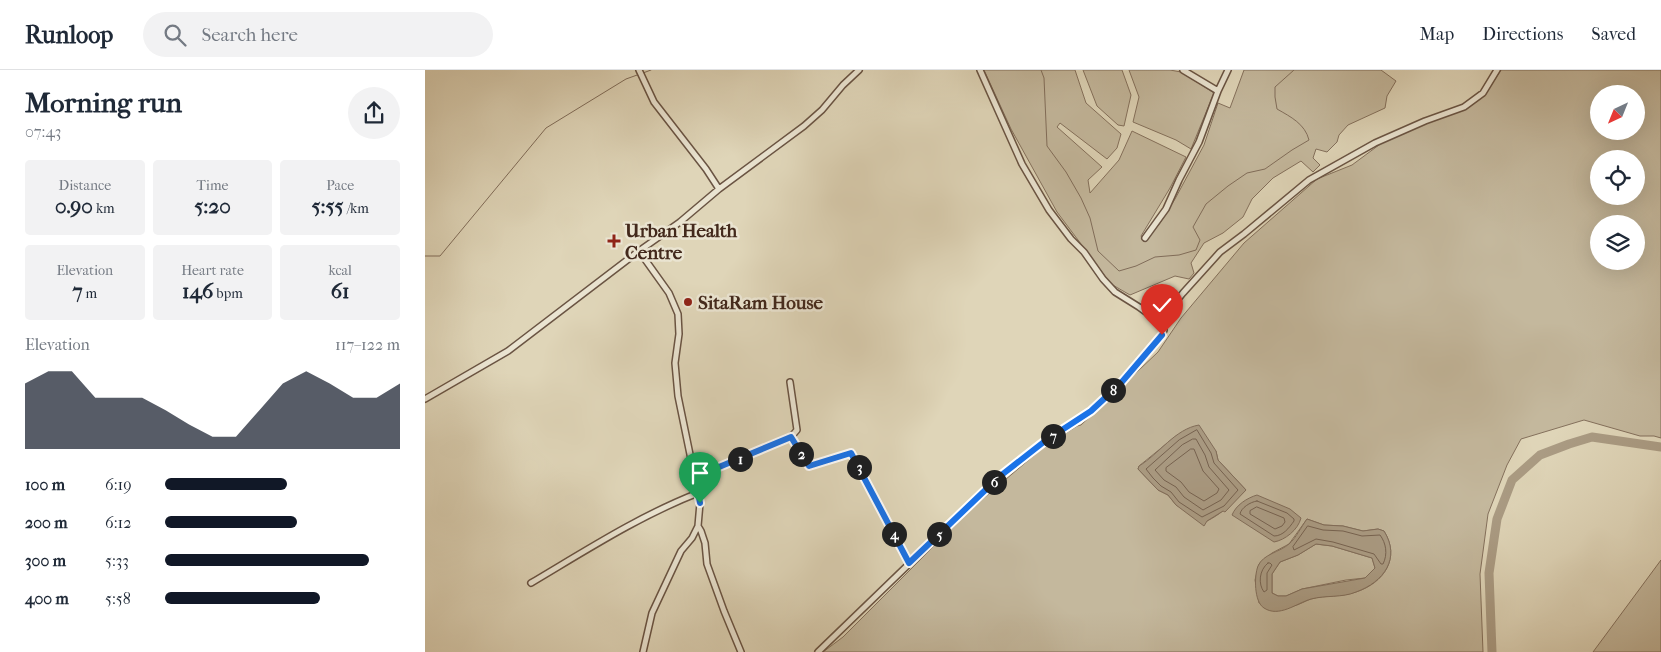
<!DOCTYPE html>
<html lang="en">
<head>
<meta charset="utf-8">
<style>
	:root { --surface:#fff; --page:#f2f2f3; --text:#1f2937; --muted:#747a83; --line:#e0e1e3; --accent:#111827 }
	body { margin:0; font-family:"IM FELL French Canon",serif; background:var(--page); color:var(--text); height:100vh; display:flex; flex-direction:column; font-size:19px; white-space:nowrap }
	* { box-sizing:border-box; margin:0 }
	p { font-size:16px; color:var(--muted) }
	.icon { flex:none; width:28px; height:28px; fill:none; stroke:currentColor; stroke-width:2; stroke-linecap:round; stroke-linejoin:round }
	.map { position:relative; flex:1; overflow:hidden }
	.details { display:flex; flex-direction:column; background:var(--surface); width:425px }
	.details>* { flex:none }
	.needle { width:32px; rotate:223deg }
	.controls { position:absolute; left:1165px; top:15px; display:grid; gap:10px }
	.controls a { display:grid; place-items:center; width:55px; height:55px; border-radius:50%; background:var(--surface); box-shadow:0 5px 20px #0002; font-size:25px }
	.pin { position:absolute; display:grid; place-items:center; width:42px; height:42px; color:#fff; margin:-51px -21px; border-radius:50% 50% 50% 0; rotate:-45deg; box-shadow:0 0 5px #0007 }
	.pin .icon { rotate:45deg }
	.km { position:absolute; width:25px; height:25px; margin:-12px; border-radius:50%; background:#222; color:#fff; font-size:14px; line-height:25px; text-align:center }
	.round { display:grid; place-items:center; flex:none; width:52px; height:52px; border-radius:26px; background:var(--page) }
	.headline { display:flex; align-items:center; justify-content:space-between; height:85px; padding:0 25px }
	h1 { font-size:28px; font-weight:800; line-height:38px }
	.metrics { display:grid; grid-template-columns:repeat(3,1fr); gap:8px; height:85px; padding:5px 25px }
	.metrics div { display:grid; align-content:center; border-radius:5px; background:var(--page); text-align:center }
	.metrics b { font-size:21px; font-weight:800 }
	.metrics small { font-size:14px; font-weight:400 }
	.metrics p { font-size:14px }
	.chart { height:140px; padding:10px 25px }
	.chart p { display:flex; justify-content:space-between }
	.chart svg { width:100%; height:90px; margin-top:5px; fill:var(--accent); opacity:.7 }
	ul { padding:0 25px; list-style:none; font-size:16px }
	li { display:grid; grid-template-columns:80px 60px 1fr; align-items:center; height:38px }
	li i { height:12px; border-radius:6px; background:var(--accent) }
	header { display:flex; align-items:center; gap:30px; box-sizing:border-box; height:70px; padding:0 25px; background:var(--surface); border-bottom:1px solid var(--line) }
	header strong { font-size:24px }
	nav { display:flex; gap:28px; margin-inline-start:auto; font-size:18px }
	.search { width:350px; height:45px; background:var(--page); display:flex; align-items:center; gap:12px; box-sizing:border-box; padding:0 18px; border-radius:28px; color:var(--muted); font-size:19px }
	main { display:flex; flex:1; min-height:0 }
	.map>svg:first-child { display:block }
	.green { fill:#c4b89d; stroke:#84705c; fill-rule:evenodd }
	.water { fill:#aa9b83; stroke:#816d5a; fill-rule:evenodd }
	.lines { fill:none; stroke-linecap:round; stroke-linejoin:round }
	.shore { stroke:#766250; stroke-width:1 }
	.stream { stroke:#816d5a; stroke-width:1 }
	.river { stroke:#aa9b83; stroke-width:9 }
	.minor-casing { stroke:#6a5443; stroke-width:8 }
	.minor { stroke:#eae4d1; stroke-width:5 }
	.route-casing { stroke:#fff; stroke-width:10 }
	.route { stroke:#1a73e8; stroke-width:6 }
	.poi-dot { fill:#8f2418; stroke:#eae4d1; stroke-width:2 }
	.labels { text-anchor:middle; stroke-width:5; stroke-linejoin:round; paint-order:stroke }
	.poi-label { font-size:19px; font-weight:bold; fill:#43291c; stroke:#eae4d1; text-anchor:start }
</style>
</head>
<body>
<header>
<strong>Runloop</strong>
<div class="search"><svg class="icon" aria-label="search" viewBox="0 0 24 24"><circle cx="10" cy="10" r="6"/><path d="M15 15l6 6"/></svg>Search here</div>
<nav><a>Map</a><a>Directions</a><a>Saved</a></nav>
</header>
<main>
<section class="details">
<div class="headline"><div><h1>Morning run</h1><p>07:43</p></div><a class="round"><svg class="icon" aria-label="share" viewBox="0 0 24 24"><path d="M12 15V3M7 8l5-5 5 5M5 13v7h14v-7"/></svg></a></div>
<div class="metrics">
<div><p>Distance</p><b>0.90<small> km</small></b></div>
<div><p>Time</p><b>5:20</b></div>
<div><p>Pace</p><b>5:55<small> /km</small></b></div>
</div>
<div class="metrics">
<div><p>Elevation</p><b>7<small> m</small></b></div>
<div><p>Heart rate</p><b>146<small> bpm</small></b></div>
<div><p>kcal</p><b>61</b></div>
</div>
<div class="chart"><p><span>Elevation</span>117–122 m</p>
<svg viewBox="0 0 160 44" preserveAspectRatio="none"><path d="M0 44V12L10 6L20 6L30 19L40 19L50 19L60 25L70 32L80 38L90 38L100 25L110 12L120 6L130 12L140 19L150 19L160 12V44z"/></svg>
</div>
<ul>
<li><b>100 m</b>6:19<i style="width:52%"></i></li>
<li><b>200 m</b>6:12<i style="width:56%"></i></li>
<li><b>300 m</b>5:33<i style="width:87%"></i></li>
<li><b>400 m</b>5:58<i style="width:66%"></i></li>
</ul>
</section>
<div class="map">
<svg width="1236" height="582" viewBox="0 0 1236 582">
	<rect width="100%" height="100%" fill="#dfd5b8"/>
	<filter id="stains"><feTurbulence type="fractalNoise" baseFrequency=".004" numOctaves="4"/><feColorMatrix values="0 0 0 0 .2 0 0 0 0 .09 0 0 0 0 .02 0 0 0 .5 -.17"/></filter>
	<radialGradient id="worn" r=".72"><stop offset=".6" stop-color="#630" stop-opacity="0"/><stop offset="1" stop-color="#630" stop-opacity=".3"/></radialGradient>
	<!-- green -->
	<path class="green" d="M559 0H650L661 33 696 64 692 78 682 89 635 53 632 57 677 97 663 110 665 123 694 90 707 61 761 87 745 118 716 166 719 172 735 153 750 129 779 75 793 33 805 38 819 0H956L971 11 962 26 960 38 923 55 914 65 912 72 902 82 891 79 888 88 895 95 888 102 876 91 848 108 827 129 818 147 798 163 779 173 766 193 769 203 764 209 750 206 705 225 686 214 632 142 586 59Z
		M658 0H697L706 25 699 56 693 55 672 36Z
		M704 0H745L756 2 789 23 766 79 751 70 708 52 714 27Z
		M1076 0H1236V368L1229 366H1215L1159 350 1096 369 1082 395 1063 444 1055 504 1058 582H398L418 567 547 438 620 376 652 356 656 355 733 282 756 248 819 173 892 109 927 95 958 72 999 53 1039 40 1060 24ZM1174 24H1211V61H1174ZM1174 89H1211V126H1174ZM1174 154H1211V191H1174ZM751 366 791 381 793 390 821 420C809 431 797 444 782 451L751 435 743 425 733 420 713 399 714 396ZM882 449 899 455 918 456 938 461 953 459 959 461C976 488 959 513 931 522 917 527 900 525 886 529 880 531 874 535 868 536 859 538 843 534 834 533L830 510 834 494 847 483 864 474Z
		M891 474 907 476 947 488 950 498 940 508 921 510 877 519 861 526H853L847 523V504L855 492 873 485Z
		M1236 490V582H1168Z"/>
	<!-- water -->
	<path class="water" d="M774 355 791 381 793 390 821 420 800 442 798 441 782 451 779 456 751 435 743 425 733 420 713 399 714 396C734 384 750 359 774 355Z
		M832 425 865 439 876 448C873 460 860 470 849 472L807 445C811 435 822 428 832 425Z
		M882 449 899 455 918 456 938 461 953 459 959 461C976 488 959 512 931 522 917 528 901 525 886 529 872 533 854 548 839 538 829 532 829 506 833 496 838 484 855 482 864 474 871 468 876 457 882 449ZM891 474 907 476 947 488 950 498 940 508 877 519 861 526H853L847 523V504L855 492 873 485Z"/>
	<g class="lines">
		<!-- shore -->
		<path class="shore" d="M772 360 786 383 789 393 813 420 799 436 777 447 754 432 746 422 736 416 728 408 721 399 754 370Z
			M768 369H771L780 385 784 397 804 420 796 430 778 440 759 427 751 417 739 410 730 400 757 375Z
			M766 379H769L778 401 794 419 792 423 779 431 764 422 756 412 741 401V398Z
			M832 431 862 443 869 449V451C864 458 858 466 849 466L815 444C816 438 825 432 832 431Z
			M832 437 859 448 860 452 857 456 850 459 825 444V441Z
			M883 456 898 460 918 461 937 466 955 465C961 473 963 484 958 494H956L949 484 908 472 891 469 869 480 868 477Z
			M843 493H845L847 495 842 503V520L839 522C833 514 834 500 843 493Z"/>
		<!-- stream -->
		<path class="stream" d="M616 0 619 8 622 76 641 102 656 128 665 148 673 181 694 201 711 196 730 187 754 185 771 180 775 170 768 157 781 134 803 116 822 103 840 99 867 80 884 70C880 54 866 47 852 39L850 27V17L869 0
			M218 3 226 0
			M0 186H15L121 58 201 9 215 4"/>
		<!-- river -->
		<path class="river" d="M1067 582 1064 503 1072 449 1087 410 1115 385 1144 374 1167 367 1236 377"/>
		<defs>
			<path id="minor" d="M214 0 229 32 281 99 294 119
				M555 0 597 94 624 140 646 169 659 182 678 209 690 222 714 237 737 254
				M758 0 793 21 803 0
				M720 168 741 139 754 110 774 72 793 21
				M214 181 244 223 253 244 254 264 250 293 253 326 275 433 273 456 276 461 280 473 282 494 299 541 316 582
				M365 312 372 360 366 367 384 396 426 383 484 493
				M0 329 83 281 214 181 255 152 294 119 379 56 397 40 418 15 434 0
				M270 407 366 367
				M106 513C160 481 214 446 273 423
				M218 582 227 543 256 481 267 468 273 456
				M393 582 574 407 620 371 666 341 696 313 737 265 739 260 737 254 740 245 758 223 795 182 819 164 884 110 950 73 1000 51 1039 37 1058 23 1072 0"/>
		</defs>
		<!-- minor casing -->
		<use href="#minor" class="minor-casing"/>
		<!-- minor -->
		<use href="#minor" class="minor"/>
	</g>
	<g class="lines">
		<defs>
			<path id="route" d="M275 433 270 407 366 367 384 396 426 383 484 493 574 407 620 371 666 341 696 313 737 265"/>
		</defs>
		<!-- route casing -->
		<use href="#route" class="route-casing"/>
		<!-- route -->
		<use href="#route" class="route"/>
	</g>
	<!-- markers -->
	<g class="poi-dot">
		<path d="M186.5 163.5h5v5h5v5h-5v5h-5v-5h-5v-5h5z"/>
		<circle cx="263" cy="232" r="5"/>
	</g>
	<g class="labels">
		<!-- poi labels -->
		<g class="poi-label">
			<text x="200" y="167">Urban Health<tspan x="200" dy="22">Centre</tspan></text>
			<text x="273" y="239">SitaRam House</text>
		</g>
	</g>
	<rect width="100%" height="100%" filter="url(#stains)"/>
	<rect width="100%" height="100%" fill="url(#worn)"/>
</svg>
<div class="controls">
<a><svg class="needle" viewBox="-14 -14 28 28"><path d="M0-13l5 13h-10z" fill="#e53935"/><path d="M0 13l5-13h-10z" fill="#747a83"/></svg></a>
<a><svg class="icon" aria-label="locate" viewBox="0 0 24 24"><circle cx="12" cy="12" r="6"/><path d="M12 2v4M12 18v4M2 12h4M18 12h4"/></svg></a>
<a><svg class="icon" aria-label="layers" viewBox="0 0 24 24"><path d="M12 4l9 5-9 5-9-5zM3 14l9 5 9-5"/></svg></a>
</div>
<div class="pin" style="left:275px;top:433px;background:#1e9e55"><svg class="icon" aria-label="arrive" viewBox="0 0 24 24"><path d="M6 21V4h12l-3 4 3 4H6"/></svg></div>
<div class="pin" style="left:737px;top:265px;background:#d93025"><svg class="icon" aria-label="check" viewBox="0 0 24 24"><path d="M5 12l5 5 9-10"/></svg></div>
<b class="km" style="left:315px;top:389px">1</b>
<b class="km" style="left:376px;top:384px">2</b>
<b class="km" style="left:434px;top:397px">3</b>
<b class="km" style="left:469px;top:464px">4</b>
<b class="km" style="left:514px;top:464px">5</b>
<b class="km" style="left:569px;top:412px">6</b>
<b class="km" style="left:628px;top:366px">7</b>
<b class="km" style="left:688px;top:320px">8</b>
</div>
</main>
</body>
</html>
